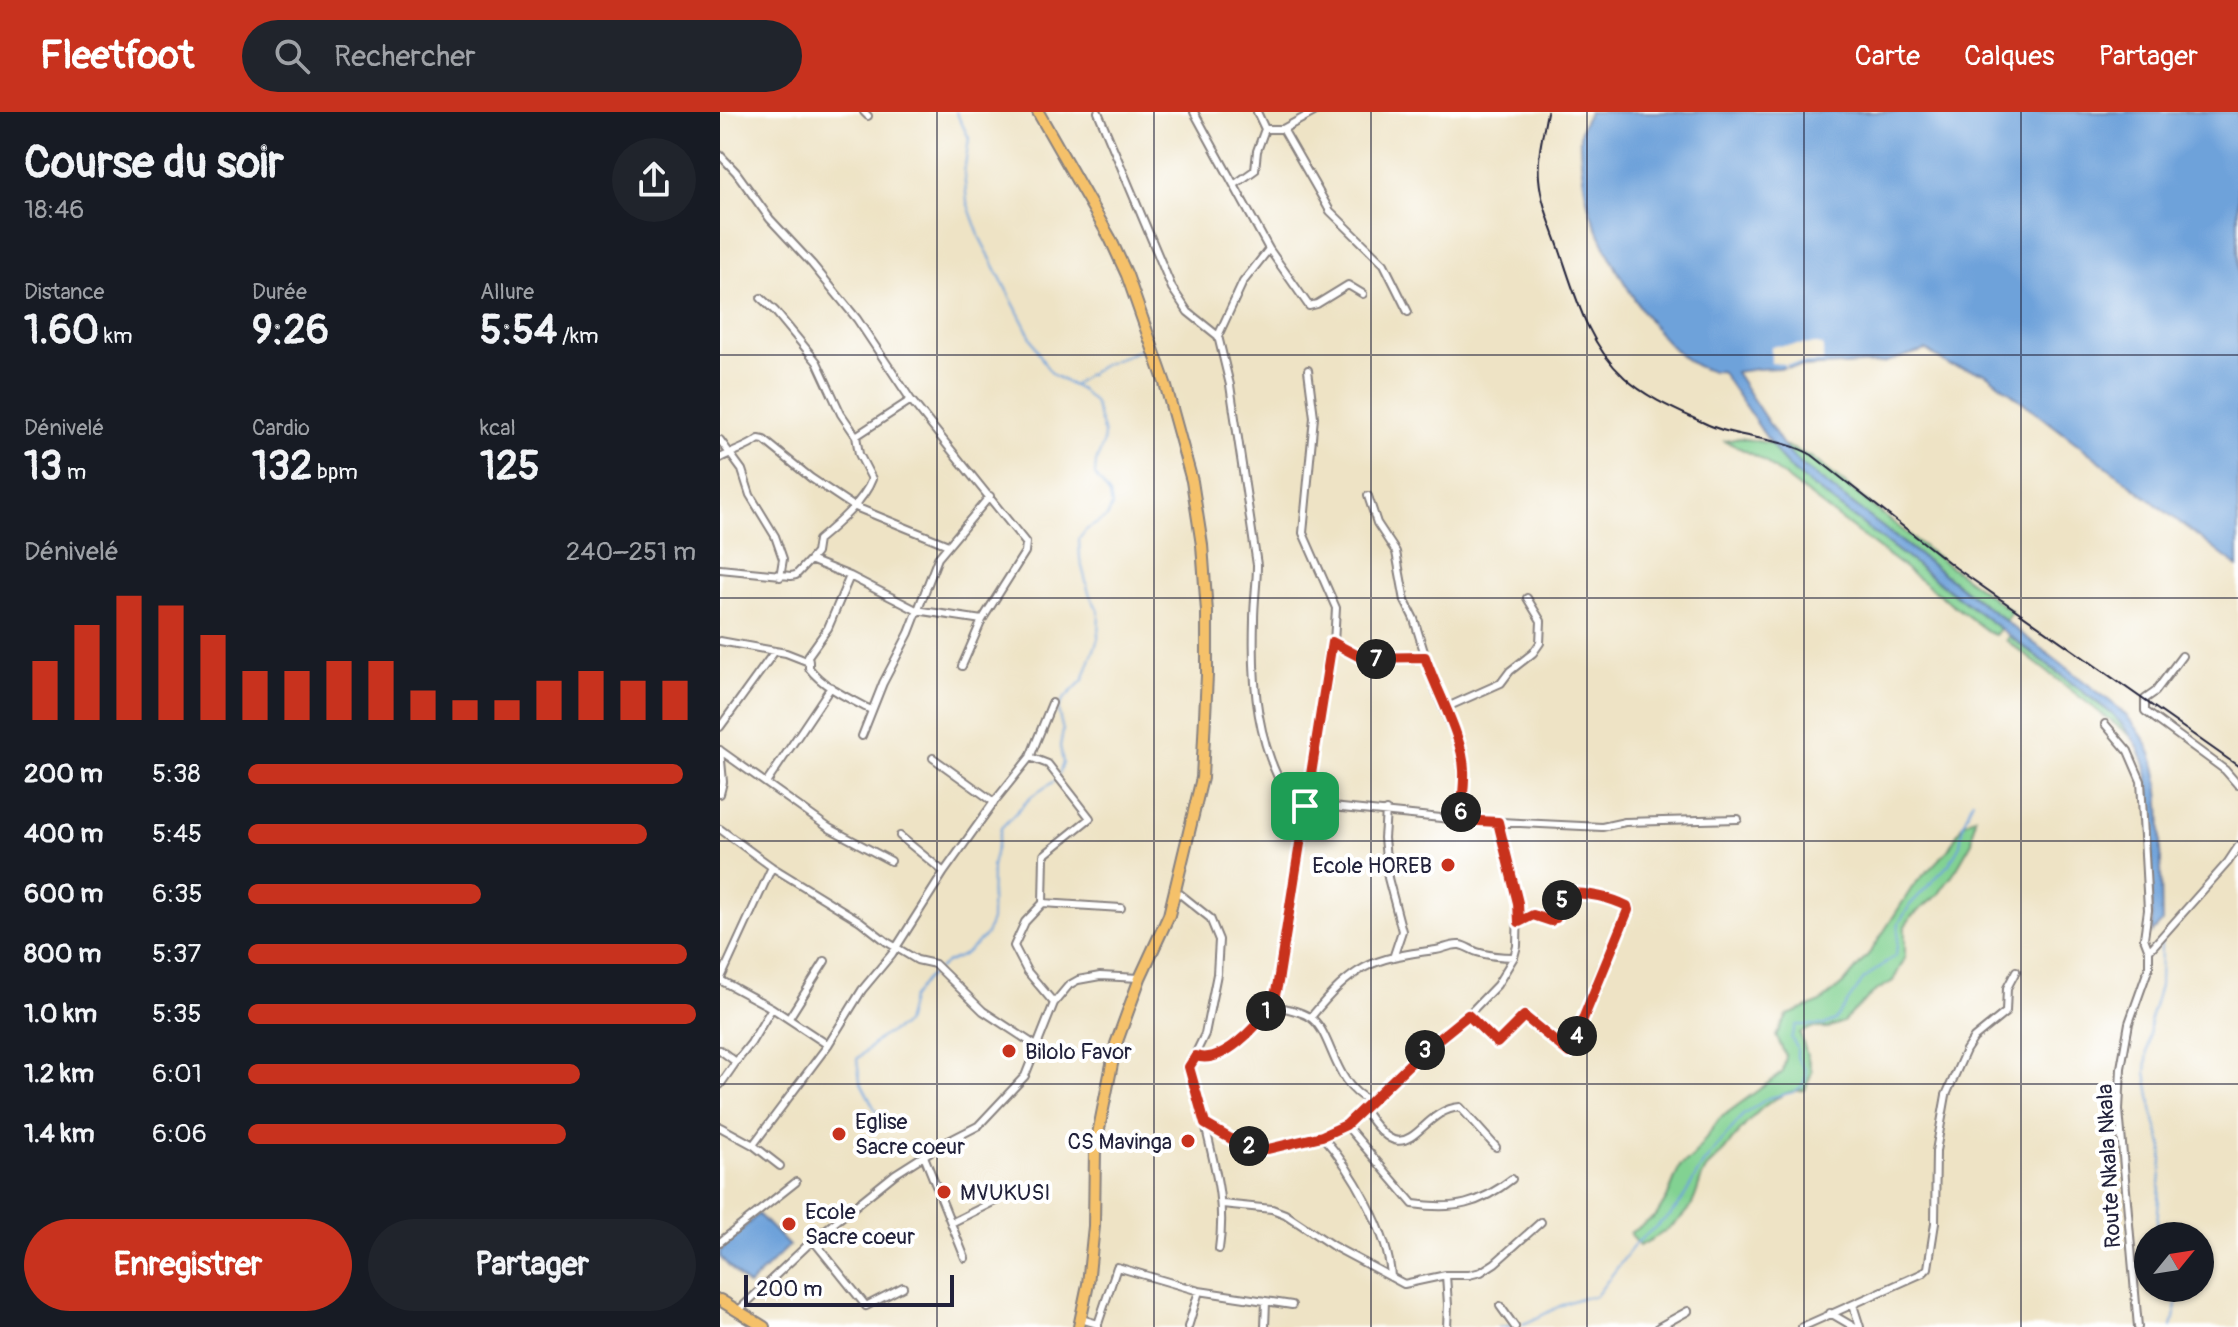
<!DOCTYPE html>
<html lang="fr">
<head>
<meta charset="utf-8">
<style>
	:root { --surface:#171b24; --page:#20242c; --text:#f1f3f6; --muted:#9ea1a6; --accent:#c8321e }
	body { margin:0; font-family:Pangolin,sans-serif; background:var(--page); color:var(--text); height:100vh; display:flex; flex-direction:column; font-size:30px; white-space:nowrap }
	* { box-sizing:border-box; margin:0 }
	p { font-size:26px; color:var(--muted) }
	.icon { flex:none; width:44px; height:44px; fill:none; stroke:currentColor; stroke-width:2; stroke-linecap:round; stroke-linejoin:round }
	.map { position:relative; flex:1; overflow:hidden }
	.sheet { display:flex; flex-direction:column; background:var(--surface); width:720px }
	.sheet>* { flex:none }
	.needle { width:52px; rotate:60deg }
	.tools { position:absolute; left:1414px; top:1110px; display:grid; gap:16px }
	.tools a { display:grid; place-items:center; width:80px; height:80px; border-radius:50%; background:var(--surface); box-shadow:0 2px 6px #0004; font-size:40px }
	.scale { position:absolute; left:24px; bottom:20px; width:210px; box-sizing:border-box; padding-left:8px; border:4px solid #22223b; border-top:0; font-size:22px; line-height:28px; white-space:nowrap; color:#22223b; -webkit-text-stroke:6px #fff; paint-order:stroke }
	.pin { position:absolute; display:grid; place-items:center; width:68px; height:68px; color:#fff; margin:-34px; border-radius:16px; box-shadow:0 4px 12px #0006 }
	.km { position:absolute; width:40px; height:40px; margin:-20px; border-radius:50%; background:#222; color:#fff; font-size:22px; line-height:40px; text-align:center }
	.round { display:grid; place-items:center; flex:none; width:84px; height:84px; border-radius:42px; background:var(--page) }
	.overview { display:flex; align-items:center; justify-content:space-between; height:136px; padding:0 24px }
	h1 { font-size:44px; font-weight:800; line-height:60px }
	.stats { display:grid; grid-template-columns:repeat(3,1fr); gap:12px; height:136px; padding:8px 24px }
	.stats div { display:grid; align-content:center }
	.stats b { font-size:40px; font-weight:800 }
	.stats small { font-size:22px; font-weight:400 }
	.stats p { font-size:22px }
	.chart { height:224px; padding:16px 24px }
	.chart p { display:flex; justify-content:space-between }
	.chart svg { width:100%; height:144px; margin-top:8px; stroke:var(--accent); stroke-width:6 }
	.cta { display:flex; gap:16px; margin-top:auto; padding:16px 24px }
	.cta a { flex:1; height:92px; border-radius:48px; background:var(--accent); color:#fff; font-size:32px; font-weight:800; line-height:92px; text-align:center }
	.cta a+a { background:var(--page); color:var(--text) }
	ul { padding:0 24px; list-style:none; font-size:26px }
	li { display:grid; grid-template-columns:128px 96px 1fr; align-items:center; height:60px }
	li i { height:20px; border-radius:10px; background:var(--accent) }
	header { display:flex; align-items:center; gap:48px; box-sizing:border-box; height:112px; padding:0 40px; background:var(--accent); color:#fff }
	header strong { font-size:38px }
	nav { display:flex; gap:44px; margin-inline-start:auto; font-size:28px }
	.search { width:560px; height:72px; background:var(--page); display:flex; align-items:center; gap:20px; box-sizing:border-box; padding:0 28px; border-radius:44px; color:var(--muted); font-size:30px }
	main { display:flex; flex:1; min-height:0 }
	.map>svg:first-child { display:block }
	.green { fill:#82d292; stroke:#527a66; stroke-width:2 }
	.water { fill:#6ea2da; stroke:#48628a; stroke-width:2 }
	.pier { fill:#eee3c5 }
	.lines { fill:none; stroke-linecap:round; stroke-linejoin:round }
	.stream { stroke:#6ea2da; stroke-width:2 }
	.minor-casing { stroke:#888280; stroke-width:10 }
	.trunk-casing { stroke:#888280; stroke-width:14 }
	.minor { stroke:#fff; stroke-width:6 }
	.trunk { stroke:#f5c16b; stroke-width:10 }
	.rail { stroke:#22223b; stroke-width:2 }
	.route-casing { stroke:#fff; stroke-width:16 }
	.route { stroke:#c8321e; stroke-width:10 }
	.grid { fill:none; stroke:#22223b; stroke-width:2; stroke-opacity:0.55 }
	.poi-dot { fill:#c8321e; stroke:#fff; stroke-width:3 }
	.labels { text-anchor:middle; stroke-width:8; stroke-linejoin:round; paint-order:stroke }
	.poi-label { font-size:22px; fill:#22223b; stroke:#fff; text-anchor:start }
	.street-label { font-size:22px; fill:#22223b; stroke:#fff }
</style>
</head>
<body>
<header>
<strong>Fleetfoot</strong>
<div class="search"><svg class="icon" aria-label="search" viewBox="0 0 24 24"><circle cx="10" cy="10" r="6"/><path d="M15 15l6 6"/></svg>Rechercher</div>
<nav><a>Carte</a><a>Calques</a><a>Partager</a></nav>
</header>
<main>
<section class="sheet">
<div class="overview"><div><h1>Course du soir</h1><p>18:46</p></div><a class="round"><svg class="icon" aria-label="share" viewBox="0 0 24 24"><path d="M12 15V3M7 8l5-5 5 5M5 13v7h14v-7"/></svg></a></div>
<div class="stats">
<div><p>Distance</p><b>1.60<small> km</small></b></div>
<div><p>Durée</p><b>9:26</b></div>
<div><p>Allure</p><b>5:54<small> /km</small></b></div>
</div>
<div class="stats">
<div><p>Dénivelé</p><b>13<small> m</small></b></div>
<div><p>Cardio</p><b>132<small> bpm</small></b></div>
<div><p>kcal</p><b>125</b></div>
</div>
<div class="chart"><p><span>Dénivelé</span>240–251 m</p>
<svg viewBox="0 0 160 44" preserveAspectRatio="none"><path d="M5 44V26M15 44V15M25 44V6M35 44V9M45 44V18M55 44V29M65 44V29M75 44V26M85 44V26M95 44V35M105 44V38M115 44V38M125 44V32M135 44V29M145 44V32M155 44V32"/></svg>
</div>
<ul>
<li><b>200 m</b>5:38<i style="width:97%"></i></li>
<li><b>400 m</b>5:45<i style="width:89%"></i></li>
<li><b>600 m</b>6:35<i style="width:52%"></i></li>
<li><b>800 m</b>5:37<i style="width:98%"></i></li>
<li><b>1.0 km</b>5:35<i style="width:100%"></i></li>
<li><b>1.2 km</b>6:01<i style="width:74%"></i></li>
<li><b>1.4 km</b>6:06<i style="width:71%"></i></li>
</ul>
<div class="cta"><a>Enregistrer</a><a>Partager</a></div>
</section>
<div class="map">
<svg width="1518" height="1215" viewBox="0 0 1518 1215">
	<rect width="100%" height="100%" fill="#fff"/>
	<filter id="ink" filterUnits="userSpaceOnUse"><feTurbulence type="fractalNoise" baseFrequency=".0125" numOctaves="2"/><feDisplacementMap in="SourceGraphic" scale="16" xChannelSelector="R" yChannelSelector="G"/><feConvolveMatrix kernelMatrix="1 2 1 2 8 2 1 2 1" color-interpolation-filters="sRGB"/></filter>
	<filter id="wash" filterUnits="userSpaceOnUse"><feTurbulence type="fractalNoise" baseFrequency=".006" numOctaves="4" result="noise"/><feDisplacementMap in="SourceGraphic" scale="32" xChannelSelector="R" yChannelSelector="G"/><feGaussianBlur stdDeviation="1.8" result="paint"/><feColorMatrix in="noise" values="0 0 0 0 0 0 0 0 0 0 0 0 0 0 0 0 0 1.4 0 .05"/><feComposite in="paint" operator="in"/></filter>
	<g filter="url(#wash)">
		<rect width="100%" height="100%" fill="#eee3c5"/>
		<!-- green -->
		<path class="green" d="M1019 326 1066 334 1091 345 1205 436 1292 500 1286 509 1080 352 1068 340 1060 345 1074 360 1280 517 1275 523 1270 521 1040 346 1005 329Z
			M1289 524 1394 604 1413 626 1286 528Z
			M1255 705 1252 730 1237 756 1218 783 1192 804 1185 814V846L1173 869 1153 881 1123 910 1108 916H1091L1080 921 1092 960 1085 978C1045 979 1023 1018 999 1044 995 1049 990 1052 986 1057 979 1068 978 1081 972 1092 960 1111 938 1125 919 1134L910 1121 936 1104 947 1086 960 1054 972 1046 999 1007 1063 960 1066 944 1056 924 1068 903 1101 890 1126 869 1152 838 1193 774 1228 738 1243 712Z"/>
		<!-- water -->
		<path class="water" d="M869 0H1518V455L1265 261 1229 253 1206 238 1163 251 1037 257 1015 260 1067 339 1080 352 1391 590C1439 628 1440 666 1441 723 1441 752 1441 781 1442 810L1432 821C1432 790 1432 758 1431 727 1431 672 1432 635 1386 597L1074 360 1060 345 1001 259C949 266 885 142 871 101 865 85 857 32 861 17 863 11 867 5 869 0Z
			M38 1102 69 1134 28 1174 0 1145V1139Z"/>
		<!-- pier -->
		<path class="pier" d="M1098 232 1103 234V250L1067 252 1066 260 1064 252 1051 251V234Z"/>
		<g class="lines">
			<!-- stream -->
			<path class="stream" d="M236 0 249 26 244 61 247 90 260 126 324 251 333 263 361 278 374 290 384 322 383 332 376 350 375 363 390 383 392 394 387 405 366 418 359 427 360 447 369 481 379 500 378 527 363 568 343 588 338 598 343 619 340 634 343 651 339 662
				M355 272 381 254 424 236
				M158 1003 140 969 137 947 160 926 185 912 191 887 205 868 226 851 245 842 266 823 271 808 272 754 281 716 312 684 336 668
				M1436 1124 1443 1036 1433 1002 1426 960 1431 904 1440 874 1441 830
				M803 1212C829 1202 848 1185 876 1184L915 1132 951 1102 961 1090 983 1052 1023 1003 1048 986 1074 980 1082 974 1086 965 1085 957 1077 946V935L1071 926 1076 913H1104L1115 908 1144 867 1176 843 1179 811 1190 793 1230 751 1240 733 1243 712 1253 688
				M779 1215 790 1214
				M1452 1215 1458 1188 1453 1176"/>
		</g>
	</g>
	<g filter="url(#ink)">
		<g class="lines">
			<defs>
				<path id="minor" d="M144 0 148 4
					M378 0 452 176 468 200 498 224
					M474 0 549 137 523 170 498 224 510 273 537 453C537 471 534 489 534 508 532 572 536 635 572 691L741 708 882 715 905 710 1018 707
					M545 17H563L594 0
					M563 17 610 99 664 152 688 200
					M0 43 16 60 50 107 92 152 137 207 191 288 306 431 305 440 262 508 242 554
					M514 73 535 58 537 39 545 17 537 0
					M549 137 589 194 597 192 628 173 643 182
					M41 186 55 199 97 250 121 302 136 324
					M0 328 22 358 30 383 55 424 63 447 60 465
					M0 346C14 339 27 336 39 327L44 328 91 366 133 394 228 433
					M648 384 657 411 676 440 685 489 694 507 716 579 737 628 744 657 741 708
					M90 448 96 441 98 428C116 413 144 389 152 367L139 342 136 324 191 288
					M0 457 71 464 76 463 90 448 130 464
					M0 529 66 541 89 550 88 544 108 516 130 464 196 498 262 508
					M612 530 642 546 705 545
					M1462 544 1435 580 1425 587V599L1505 658 1518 673
					M89 550V556C103 575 130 587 151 598
					M725 596 781 571 790 559 813 541 820 531 821 509 807 486
					M1385 612 1408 639 1421 669 1428 798 1424 826 1429 839
					M0 615 55 539
					M142 624 163 571 189 521 218 446 270 384
					M1 639 109 716 171 749
					M310 645 328 652 370 706 324 743 323 791 305 810 294 834 307 859 334 891
					M213 646 274 690
					M47 670 111 575
					M0 682 3 670 0 638
					M666 699 664 726 668 766 682 819 674 843
					M0 717 52 755 140 809 167 830 197 848 215 852 263 899 318 935
					M180 724 224 760
					M52 755 0 868 52 896 108 933
					M455 778 490 806 499 828 497 862 485 922 469 955 485 1012 518 1031 535 1036 548 1037 602 1024 626 1013 710 933 748 903 777 873 794 845 797 834 798 791 778 710
					M323 791 401 796
					M552 893C563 896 578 898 588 904 613 917 611 972 650 989
					M748 903 777 931 804 904 849 941 908 798 907 794C889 785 866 781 846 781L836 806 832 805 831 809 813 803 799 810
					M591 905C633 854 651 846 716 838 724 837 731 832 740 833 746 834 751 838 757 840 769 844 781 845 794 845
					M69 906 105 849
					M0 938 16 950 31 931 52 896
					M476 944 486 947C511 941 536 916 550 895 554 888 556 878 558 870L612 530 614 531 616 496 583 421 594 305 588 258
					M0 973 16 950
					M643 996C689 1069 696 998 740 995L776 1035
					M485 1012C495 1057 506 1091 499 1137
					M626 1013 693 1092C734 1098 759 1093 792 1067
					M0 1015 33 1033 60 1054
					M602 1024C631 1056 669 1121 671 1165
					M33 1033 108 933 142 878 172 842 224 760 274 690 310 645 332 591
					M204 1044 245 1146
					M502 1092 552 1097 565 1102 613 1134 684 1172 726 1163H749L761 1160 775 1151 821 1110
					M231 1111 285 1084
					M93 1128 146 1194 183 1175
					M0 1130 76 1070
					M726 1163 728 1193 727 1215
					M1133 1193 1140 1215
					M780 1194 795 1215
					M19 1198 93 1128 175 1062 219 1034 258 1014 305 964 334 891 349 873 358 868 380 864 420 866
					M1110 1201 1134 1215
					M361 1207 378 1212V1215
					M378 1212 397 1155 479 1179 572 1193
					M468 1215 479 1179
					M545 1215 546 1190
					M939 1215 968 1199
					M1082 1215 1203 1161 1208 1156 1215 1111 1216 1039 1226 983 1246 938 1254 926 1286 900 1287 876 1296 859
					M1418 1215 1399 998 1401 956 1409 911 1429 855V839L1508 750 1518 735"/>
				<path id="trunk" d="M318 0 390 126 407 163 445 271 472 369 482 433 487 500V563L482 666 449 803 420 866 396 932 375 1037 374 1114 368 1172 359 1215
					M0 1188 44 1215"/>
			</defs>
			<!-- minor casing -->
			<use href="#minor" class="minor-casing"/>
			<!-- trunk casing -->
			<use href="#trunk" class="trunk-casing"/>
			<!-- minor -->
			<use href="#minor" class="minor"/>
			<!-- trunk -->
			<use href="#trunk" class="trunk"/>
			<!-- rail -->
			<path class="rail" d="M827 0C823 22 817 44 819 66 821 91 831 113 839 136 855 182 867 231 904 265 925 285 956 298 982 310 1018 328 1059 324 1092 343L1236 456 1518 654"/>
		</g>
	</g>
	<g class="lines" filter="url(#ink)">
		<defs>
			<path id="route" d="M612 530 642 546 705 545C716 578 743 625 744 658 745 674 741 692 741 708L778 710 798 791 799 810 813 803 831 809 832 805 836 806 846 781C866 781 889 785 907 794L908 798 849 941 804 904 777 931 748 903 700 942 626 1013 602 1024 548 1037 535 1036 518 1031 485 1012 469 955 476 944C502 953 537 915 550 894 555 888 556 878 558 870Z"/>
		</defs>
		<!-- route casing -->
		<use href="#route" class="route-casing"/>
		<!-- route -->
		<use href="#route" class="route"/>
	</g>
	<!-- grid -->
	<path class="grid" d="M217 0V1215M434 0V1215M651 0V1215M867 0V1215M1084 0V1215M1301 0V1215M0 243H1518M0 486H1518M0 729H1518M0 972H1518"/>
	<!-- markers -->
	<g class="poi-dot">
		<circle cx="728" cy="753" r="8"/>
		<circle cx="289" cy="939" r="8"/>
		<circle cx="119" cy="1022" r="8"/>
		<circle cx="468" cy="1029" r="8"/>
		<circle cx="224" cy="1080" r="8"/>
		<circle cx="69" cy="1112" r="8"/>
	</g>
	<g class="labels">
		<!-- poi labels -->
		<g class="poi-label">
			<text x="712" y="761" text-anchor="end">Ecole HOREB</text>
			<text x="305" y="947">Bilolo Favor</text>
			<text x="135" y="1017">Eglise<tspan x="135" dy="25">Sacre coeur</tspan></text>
			<text x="452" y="1037" text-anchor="end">CS Mavinga</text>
			<text x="240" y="1088">MVUKUSI</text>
			<text x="85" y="1107">Ecole<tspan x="85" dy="25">Sacre coeur</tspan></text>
		</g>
		<!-- street labels -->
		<g class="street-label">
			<text transform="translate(1388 1054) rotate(-93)" y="8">Route Nkala Nkala</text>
		</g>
	</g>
</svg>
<div class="tools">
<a><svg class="needle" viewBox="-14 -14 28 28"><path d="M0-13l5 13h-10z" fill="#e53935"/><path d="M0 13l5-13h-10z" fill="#9ea1a6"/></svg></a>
</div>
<div class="scale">200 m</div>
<div class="pin" style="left:585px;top:694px;background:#1e9e55"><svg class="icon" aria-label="arrive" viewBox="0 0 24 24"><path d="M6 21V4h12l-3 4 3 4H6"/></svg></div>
<b class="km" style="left:546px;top:899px">1</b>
<b class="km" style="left:529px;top:1034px">2</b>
<b class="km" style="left:705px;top:938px">3</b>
<b class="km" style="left:857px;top:924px">4</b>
<b class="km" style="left:842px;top:788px">5</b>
<b class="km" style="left:741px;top:700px">6</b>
<b class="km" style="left:656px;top:547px">7</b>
</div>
</main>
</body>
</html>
